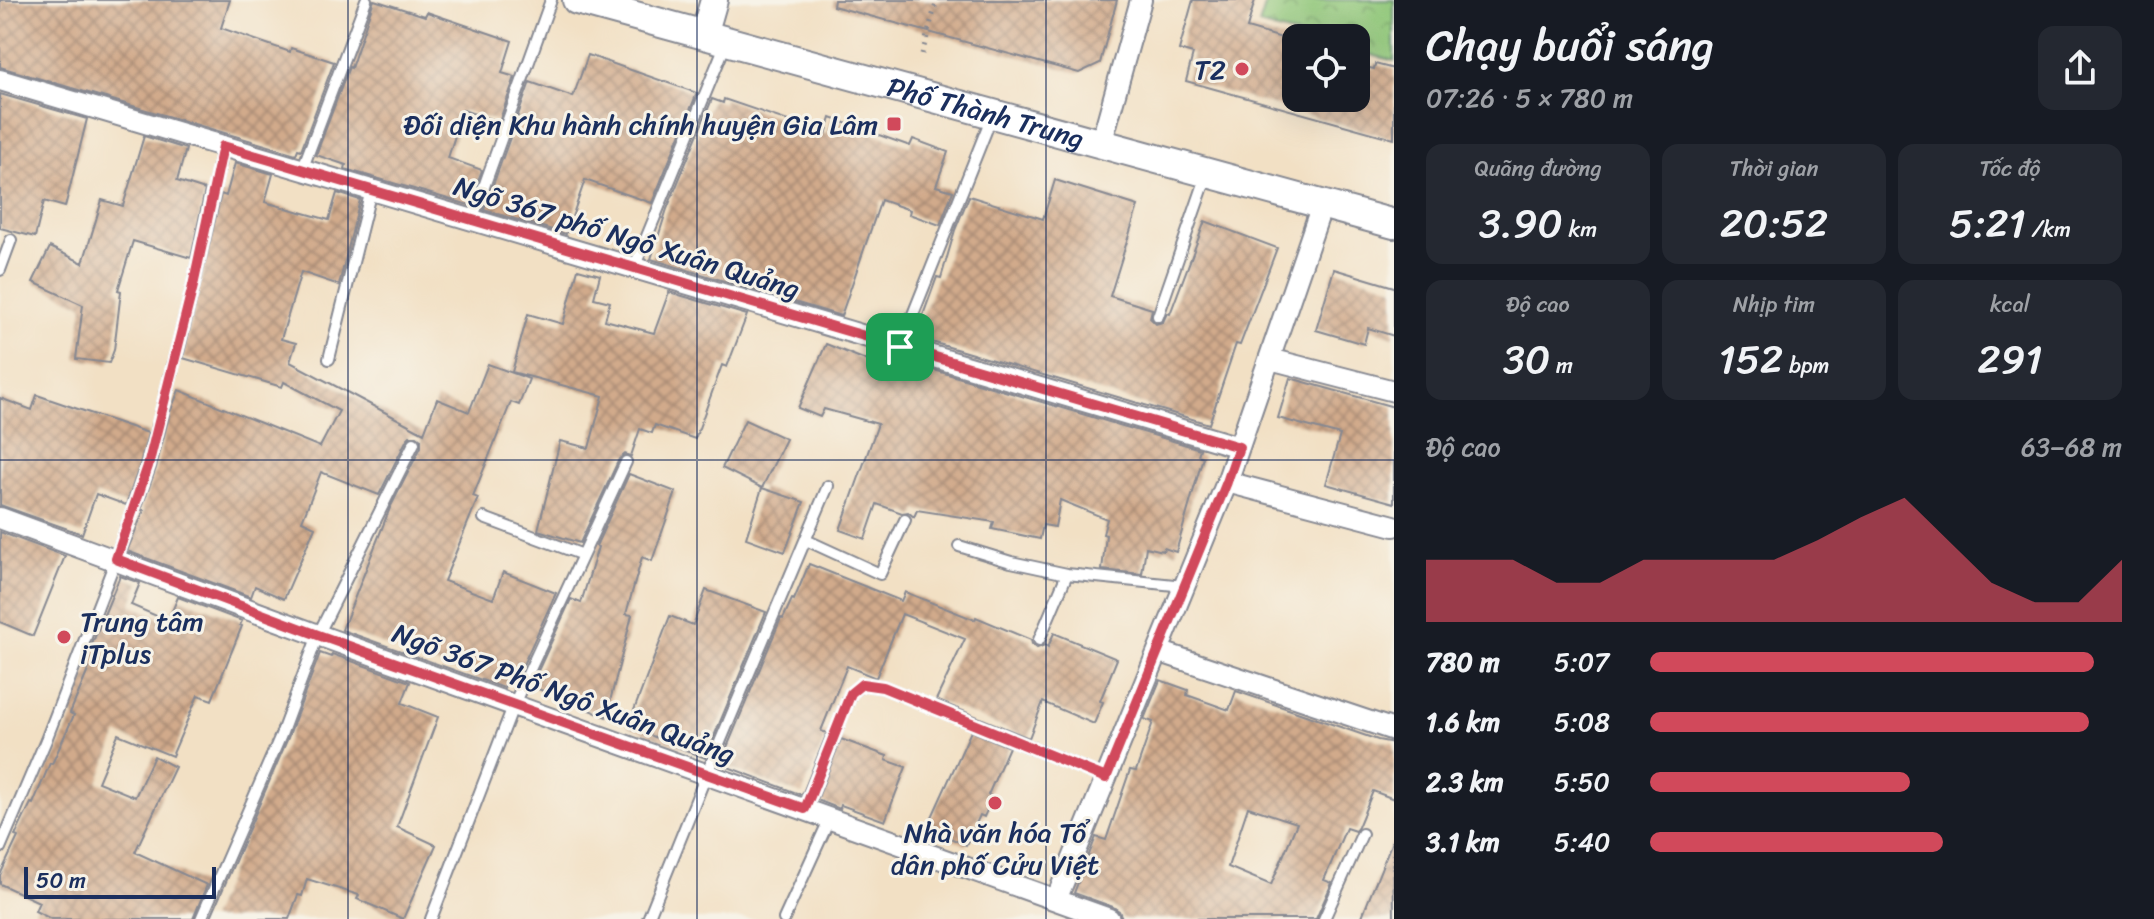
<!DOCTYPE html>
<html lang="vi">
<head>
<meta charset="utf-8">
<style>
	:root { --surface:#171b24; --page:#242831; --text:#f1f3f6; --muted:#9ea1a6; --accent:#d1495b }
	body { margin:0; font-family:Sriracha,sans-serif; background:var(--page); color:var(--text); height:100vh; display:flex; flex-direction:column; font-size:30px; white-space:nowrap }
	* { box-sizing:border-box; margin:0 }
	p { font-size:26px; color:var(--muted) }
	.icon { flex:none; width:44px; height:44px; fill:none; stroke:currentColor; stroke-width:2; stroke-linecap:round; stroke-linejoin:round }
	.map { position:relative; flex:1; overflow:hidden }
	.sheet { display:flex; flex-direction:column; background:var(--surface); width:760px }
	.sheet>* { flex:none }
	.fabs { position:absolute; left:1282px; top:24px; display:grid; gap:16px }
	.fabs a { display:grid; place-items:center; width:88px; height:88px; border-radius:16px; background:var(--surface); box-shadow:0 8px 32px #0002; font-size:40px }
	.scale { position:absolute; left:24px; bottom:20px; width:192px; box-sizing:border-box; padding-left:8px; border:4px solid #1b2f5e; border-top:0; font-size:22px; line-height:28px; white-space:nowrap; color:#1b2f5e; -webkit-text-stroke:6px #f7f3e8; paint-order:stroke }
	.pin { position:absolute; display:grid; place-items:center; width:68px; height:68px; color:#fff; margin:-34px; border-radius:16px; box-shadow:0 4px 12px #0006 }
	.round { display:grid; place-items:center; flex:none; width:84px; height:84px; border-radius:16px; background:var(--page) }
	.head { display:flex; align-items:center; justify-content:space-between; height:136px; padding:0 32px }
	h1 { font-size:44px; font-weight:600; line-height:60px }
	.stats { display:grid; grid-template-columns:repeat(3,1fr); gap:12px; height:136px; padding:8px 32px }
	.stats div { display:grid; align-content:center; border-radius:16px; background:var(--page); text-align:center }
	.stats b { font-size:40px; font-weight:600 }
	.stats small { font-size:22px; font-weight:400 }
	.stats p { font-size:22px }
	.chart { height:224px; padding:16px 32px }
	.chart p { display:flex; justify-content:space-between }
	.chart svg { width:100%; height:144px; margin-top:8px; fill:var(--accent); opacity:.7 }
	ul { padding:0 32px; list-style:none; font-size:26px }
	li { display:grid; grid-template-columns:128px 96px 1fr; align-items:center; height:60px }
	li i { height:20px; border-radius:10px; background:var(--accent) }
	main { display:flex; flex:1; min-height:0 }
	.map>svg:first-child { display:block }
	.park { fill:url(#park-crowns); stroke:#567b6c; stroke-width:2 }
	.building { fill:url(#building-cross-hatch); fill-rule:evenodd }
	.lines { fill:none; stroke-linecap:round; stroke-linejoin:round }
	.service-casing { stroke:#868891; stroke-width:14 }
	.minor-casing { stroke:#868891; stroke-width:24 }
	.tertiary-casing { stroke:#868891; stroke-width:30 }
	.secondary-casing { stroke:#868891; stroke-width:32 }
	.path { stroke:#868891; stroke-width:5; stroke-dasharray:2 6; stroke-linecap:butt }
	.service { stroke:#fff; stroke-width:10 }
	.minor { stroke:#fff; stroke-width:20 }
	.tertiary { stroke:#fff; stroke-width:26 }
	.secondary { stroke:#fff; stroke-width:28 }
	.route-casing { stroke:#fff; stroke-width:16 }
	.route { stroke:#d1495b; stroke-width:10 }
	.grid { fill:none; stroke:#1b2f5e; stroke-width:2; stroke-opacity:0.55 }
	.poi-dot { fill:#d1495b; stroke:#f7f3e8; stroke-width:3 }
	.labels { text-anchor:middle; stroke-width:6; stroke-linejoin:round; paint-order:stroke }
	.poi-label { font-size:28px; fill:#1b2f5e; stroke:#f7f3e8; text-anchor:end }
	.street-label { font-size:28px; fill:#1b2f5e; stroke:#f7f3e8 }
</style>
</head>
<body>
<main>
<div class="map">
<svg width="1394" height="919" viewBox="0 0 1394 919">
	<defs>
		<pattern id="park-crowns" width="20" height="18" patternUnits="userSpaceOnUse" patternTransform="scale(2)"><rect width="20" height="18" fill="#91c77a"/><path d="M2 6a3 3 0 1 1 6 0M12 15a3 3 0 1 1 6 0" fill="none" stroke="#76a267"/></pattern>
		<pattern id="building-cross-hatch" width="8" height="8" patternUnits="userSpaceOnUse" patternTransform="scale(2)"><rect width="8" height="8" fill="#d1aa8b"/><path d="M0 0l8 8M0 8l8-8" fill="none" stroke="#a98b75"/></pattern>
	</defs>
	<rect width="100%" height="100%" fill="#f7f3e8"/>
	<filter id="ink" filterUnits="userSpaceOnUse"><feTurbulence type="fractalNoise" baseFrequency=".0125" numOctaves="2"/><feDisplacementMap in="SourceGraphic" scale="16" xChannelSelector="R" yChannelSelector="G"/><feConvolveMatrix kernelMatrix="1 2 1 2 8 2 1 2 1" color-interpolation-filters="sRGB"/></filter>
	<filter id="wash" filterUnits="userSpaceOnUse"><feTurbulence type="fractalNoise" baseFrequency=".006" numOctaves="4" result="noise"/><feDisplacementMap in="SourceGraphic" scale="32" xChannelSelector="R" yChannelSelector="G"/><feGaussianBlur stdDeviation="1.8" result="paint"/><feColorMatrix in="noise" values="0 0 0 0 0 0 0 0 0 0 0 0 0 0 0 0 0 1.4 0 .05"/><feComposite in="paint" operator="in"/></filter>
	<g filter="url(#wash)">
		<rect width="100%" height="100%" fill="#f2e0c4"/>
		<!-- park -->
		<path class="park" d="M1267 0H1394V61L1356 51V38H1307L1259 25Z"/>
		<g id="blocks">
			<!-- building -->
			<path class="building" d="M0 0H230L221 28 290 52 291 48 334 62 301 150 298 149 296 154 0 67Z
				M374 0 425 16 427 12 512 41 502 73 515 77 499 122 463 110 448 158 482 170 469 205 345 169 346 165 316 155 349 67 351 68Z
				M834 0H1117L1100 63 1079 73 833 6Z
				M1193 0H1255L1247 28 1296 42V98H1356V65L1374 69 1375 64 1394 69V139L1186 81 1193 54 1179 50Z
				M588 55 697 93 652 203 585 180 566 234 484 210 530 82 573 97Z
				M0 94 87 119 65 207 44 201 35 237 0 228Z
				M712 99 723 103 724 99 826 134 831 118 910 146 913 139 948 152 936 186 953 191 940 225 909 214 910 210 881 200 841 316 651 259 667 209Z
				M144 136 186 149 177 181 205 190 191 258 133 241 118 290 121 291 114 350 109 363 76 359 83 305 33 282 50 247 83 263 102 200 123 206Z
				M235 163 273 174 265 202 329 220 337 193 360 200 339 285 301 272 281 339 296 343 290 362 424 433 437 399 469 412 488 364 529 379 519 405 511 402 473 496 478 498 444 581 493 599 503 572 556 593 516 680 508 676 504 688 342 630 390 508 421 447V439L417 436H410L407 439 379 495 321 472 302 521 315 527 284 599 255 586 251 597 127 551 144 510H141L156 468 170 412 179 390 320 447 339 411 284 382 282 387 183 358 221 194 226 196Z
				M1055 180 1138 206 1110 296 1152 309 1150 318 1156 324 1163 322 1167 313 1170 314 1205 221 1277 248 1240 345 1236 344 1209 424 915 337 937 277 941 278 955 230 969 196 1043 219Z
				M578 269 600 275 594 298 610 302 605 320 654 333 669 292 747 315 727 367 722 365 695 439 655 425 652 433 640 429 631 456 625 454 619 459 580 543 538 530 560 441 589 448 603 396 512 372 528 314 563 324Z
				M1334 269 1394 287V336L1368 328 1364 344 1316 330Z
				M826 344 868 361 869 355 906 364 907 362 1200 449 1198 455 1203 457 1176 552 1164 548 1163 551 1146 547 1142 574 1102 570 1106 535 1103 534 1107 519 1060 500 1055 527 1043 525 1040 539 992 529 994 522 917 510 914 517 908 512 902 513 877 504 865 539 840 530 878 424 824 409 820 417 798 408Z
				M1290 378 1394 407V503L1326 484 1340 435 1278 418Z
				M37 395 148 433 140 464 126 505 96 494 82 534 0 505V398L32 410Z
				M745 420 786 439 762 488 722 468Z
				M629 474 676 492 652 561 642 557 626 614 632 615 606 717 531 686 571 599 581 603 598 547 596 546Z
				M762 488 804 502 785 552 746 538Z
				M0 532 65 556 33 636 0 622Z
				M809 564 901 601 905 592 975 620 976 617 1031 640 1032 644 1037 648 1045 645 1048 647 1054 633 1117 659 1100 701 1103 702 1094 724 1043 702 1029 738 936 700 965 639 902 614 876 678 847 666 821 731 827 733 802 795 720 764 781 618 783 619 792 599 794 600Z
				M120 576 140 583 131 605 168 621 178 597 242 621 240 625 242 626 212 700 198 695 172 756 118 734 98 782 135 797 154 756 175 767 135 852 207 885 193 919H51L35 911 39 902 0 884V875L18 837 15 836 31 803 33 804 50 763 52 764 74 715 70 713 89 668 83 666Z
				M706 590 766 612 705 758 628 726 670 616 693 625Z
				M320 653 331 657 332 654 410 682 402 703 438 717 397 827 436 845 403 919 357 899 359 895 307 879 302 896 298 895 289 919H210L288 738Z
				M1160 680 1188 690 1187 695 1229 710 1236 691 1378 740 1394 743V799L1373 791 1358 827 1355 831 1346 828 1324 880 1332 883 1316 919H1126L1122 918 1119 911 1113 907 1074 893 1096 837 1106 840 1130 770 1136 771 1153 722 1144 719ZM1248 807 1297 823 1271 885 1228 867Z
				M971 731 1009 747 988 795 993 797 984 817 980 815 966 845 927 828Z
				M841 739 887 756 886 760 906 767 885 821 841 805 840 809 817 800Z
				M1393 839 1394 919H1361Z"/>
		</g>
	</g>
	<g filter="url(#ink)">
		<use href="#blocks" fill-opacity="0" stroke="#868891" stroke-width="2"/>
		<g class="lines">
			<defs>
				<path id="service" d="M302 170 366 0
					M472 220 551 0
					M634 268 726 43
					M0 270 11 240
					M1158 316 1207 175
					M900 347 992 116
					M329 359 371 190
					M484 518 583 555
					M806 540 880 574 905 520
					M959 546 1011 562 1067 574 1184 586
					M1039 640 1067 574
					M805 809 851 693 862 684 883 687 1106 778
					M0 848 46 740 116 559 148 466 193 286 223 146
					M201 919 281 735 318 635 414 443
					M431 919 514 704 626 462
					M648 919 707 773 828 486
					M784 919 830 818
					M1324 919 1362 834"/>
				<path id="minor" d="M0 80 1239 447
					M1101 144 1141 0
					M1270 359 1394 391
					M1227 482 1394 526
					M0 518 318 635 1109 919
					M1158 651 1394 730
					M1056 900 1227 482 1322 205"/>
				<path id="tertiary" d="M704 35 714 0"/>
				<g id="secondary">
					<path id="s1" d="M577 0 1394 224"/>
				</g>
			</defs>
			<!-- service casing -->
			<use href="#service" class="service-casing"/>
			<!-- minor casing -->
			<use href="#minor" class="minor-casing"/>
			<!-- tertiary casing -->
			<use href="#tertiary" class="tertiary-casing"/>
			<!-- secondary casing -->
			<use href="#secondary" class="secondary-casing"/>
			<!-- path -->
			<path class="path" d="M922 54 937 0"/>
			<!-- service -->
			<use href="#service" class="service"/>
			<!-- minor -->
			<use href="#minor" class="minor"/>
			<!-- tertiary -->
			<use href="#tertiary" class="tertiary"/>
			<!-- secondary -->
			<use href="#secondary" class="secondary"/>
		</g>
	</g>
	<g class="lines" filter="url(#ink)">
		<defs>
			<path id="route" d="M223 146 1239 447 1227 482 1106 778 883 687 862 684 851 693 805 809 318 635 116 559 148 466 193 286Z"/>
		</defs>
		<!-- route casing -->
		<use href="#route" class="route-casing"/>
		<!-- route -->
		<use href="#route" class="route"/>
	</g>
	<!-- grid -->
	<path class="grid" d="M348 0V919M697 0V919M1046 0V919M0 460H1394"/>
	<!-- markers -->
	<g class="poi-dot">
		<circle cx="1242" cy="69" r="8"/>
		<rect x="886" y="116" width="16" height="16" rx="4"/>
		<circle cx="64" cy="637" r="8"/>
		<circle cx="995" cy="803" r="8"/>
	</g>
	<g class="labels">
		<!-- poi labels -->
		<g class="poi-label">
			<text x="1226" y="79">T2</text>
			<text x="878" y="134">Đối diện Khu hành chính huyện Gia Lâm</text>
			<text x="80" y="631" text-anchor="start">Trung tâm<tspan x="80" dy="32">iTplus</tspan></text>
			<text x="995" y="842" text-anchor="middle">Nhà văn hóa Tổ<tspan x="995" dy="32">dân phố Cửu Việt</tspan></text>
		</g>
		<!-- street labels -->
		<g class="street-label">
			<text dy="10" stroke="none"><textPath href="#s1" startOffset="424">Phố Thành Trung</textPath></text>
			<text transform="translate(627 237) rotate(17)" y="10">Ngõ 367 phố Ngô Xuân Quảng</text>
			<text transform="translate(564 693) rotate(20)" y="10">Ngõ 367 Phố Ngô Xuân Quảng</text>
		</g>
	</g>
</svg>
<div class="fabs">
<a><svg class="icon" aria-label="locate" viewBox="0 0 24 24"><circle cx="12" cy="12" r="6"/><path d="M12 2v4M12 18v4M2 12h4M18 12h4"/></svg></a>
</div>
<div class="scale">50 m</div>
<div class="pin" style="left:900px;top:347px;background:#1e9e55"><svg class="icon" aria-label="arrive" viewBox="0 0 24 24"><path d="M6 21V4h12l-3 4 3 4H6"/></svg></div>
</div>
<section class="sheet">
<div class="head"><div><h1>Chạy buổi sáng</h1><p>07:26 · 5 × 780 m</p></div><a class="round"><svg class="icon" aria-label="share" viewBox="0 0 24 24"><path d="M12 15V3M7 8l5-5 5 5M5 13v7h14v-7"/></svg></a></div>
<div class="stats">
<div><p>Quãng đường</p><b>3.90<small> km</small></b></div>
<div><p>Thời gian</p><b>20:52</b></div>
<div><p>Tốc độ</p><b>5:21<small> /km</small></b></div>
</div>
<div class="stats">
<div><p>Độ cao</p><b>30<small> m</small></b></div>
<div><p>Nhịp tim</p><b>152<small> bpm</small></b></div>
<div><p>kcal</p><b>291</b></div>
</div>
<div class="chart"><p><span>Độ cao</span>63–68 m</p>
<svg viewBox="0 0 160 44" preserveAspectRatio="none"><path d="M0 44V25L10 25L20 25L30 32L40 32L50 25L60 25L70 25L80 25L90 19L100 12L110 6L120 19L130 32L140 38L150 38L160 25V44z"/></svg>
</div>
<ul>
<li><b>780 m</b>5:07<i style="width:94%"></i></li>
<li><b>1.6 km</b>5:08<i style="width:93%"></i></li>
<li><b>2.3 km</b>5:50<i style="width:55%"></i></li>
<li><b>3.1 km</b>5:40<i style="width:62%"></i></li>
</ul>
</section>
</main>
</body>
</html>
